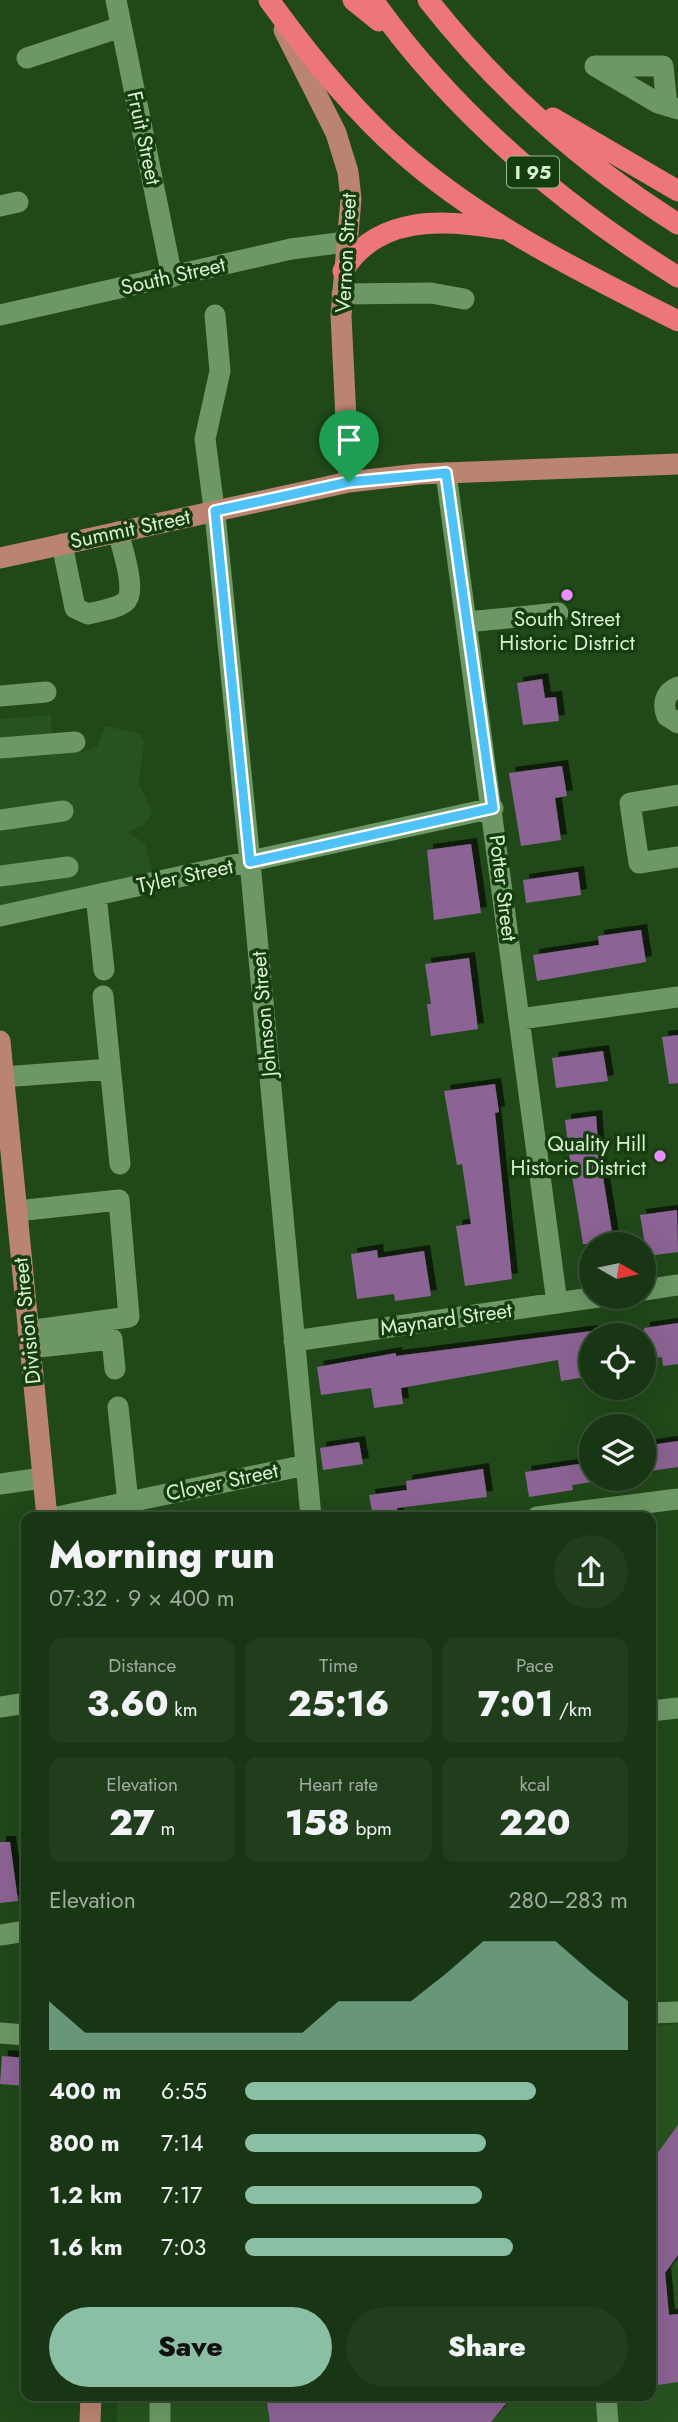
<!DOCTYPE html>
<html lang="en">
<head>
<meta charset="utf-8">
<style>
	:root { --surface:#183613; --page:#213e1c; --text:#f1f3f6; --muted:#9faba0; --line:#365033; --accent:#8abfa5 }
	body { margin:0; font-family:Jost,sans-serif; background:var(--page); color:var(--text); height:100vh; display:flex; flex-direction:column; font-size:26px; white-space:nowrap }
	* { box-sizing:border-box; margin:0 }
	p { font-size:23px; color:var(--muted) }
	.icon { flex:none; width:38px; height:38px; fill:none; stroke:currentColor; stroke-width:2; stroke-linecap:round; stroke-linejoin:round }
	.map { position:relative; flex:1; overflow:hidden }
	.sheet { position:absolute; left:21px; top:1512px; width:635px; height:889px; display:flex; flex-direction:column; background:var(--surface); border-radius:14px; box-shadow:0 7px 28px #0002,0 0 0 2px var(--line) }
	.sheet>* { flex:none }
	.needle { width:46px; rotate:99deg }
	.controls { position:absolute; left:579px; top:1232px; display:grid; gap:14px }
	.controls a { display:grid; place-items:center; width:77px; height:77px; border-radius:50%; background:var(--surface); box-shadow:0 7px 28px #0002,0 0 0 2px var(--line); font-size:35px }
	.pin { position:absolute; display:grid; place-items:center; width:60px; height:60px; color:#fff; margin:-72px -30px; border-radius:50% 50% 50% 0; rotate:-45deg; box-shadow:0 0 7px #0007 }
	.pin .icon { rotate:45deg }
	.round { display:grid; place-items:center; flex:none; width:74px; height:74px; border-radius:37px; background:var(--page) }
	.summary { display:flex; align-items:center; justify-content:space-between; height:119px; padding:0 28px }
	h1 { font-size:38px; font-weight:800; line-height:52px }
	.figures { display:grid; grid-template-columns:repeat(3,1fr); gap:10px; height:119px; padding:7px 28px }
	.figures div { display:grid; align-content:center; border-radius:14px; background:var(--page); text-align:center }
	.figures b { font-size:35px; font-weight:800 }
	.figures small { font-size:19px; font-weight:400 }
	.figures p { font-size:19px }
	.chart { height:196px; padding:14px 28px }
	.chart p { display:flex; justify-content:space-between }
	.chart svg { width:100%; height:126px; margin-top:7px; fill:var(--accent); opacity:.7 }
	.cta { display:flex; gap:14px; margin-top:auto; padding:14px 28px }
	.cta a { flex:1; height:80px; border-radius:42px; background:var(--accent); color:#111; font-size:28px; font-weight:800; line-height:80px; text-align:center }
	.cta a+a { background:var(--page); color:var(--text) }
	ul { padding:0 28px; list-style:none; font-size:23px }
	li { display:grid; grid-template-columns:112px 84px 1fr; align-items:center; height:52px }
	li i { height:18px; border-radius:9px; background:var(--accent) }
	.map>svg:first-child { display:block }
	.built { fill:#27541e }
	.building { fill:#8b6394; filter:url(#shadow) }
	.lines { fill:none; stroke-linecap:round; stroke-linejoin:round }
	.minor { stroke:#6d9865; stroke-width:21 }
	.major { stroke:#ba8470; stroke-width:21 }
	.highway { stroke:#ed7678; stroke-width:21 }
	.route-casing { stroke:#fff; stroke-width:14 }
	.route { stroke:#4fc3f7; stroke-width:9 }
	.poi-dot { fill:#ea8dfd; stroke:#153d0d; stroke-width:2.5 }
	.labels { text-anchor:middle; stroke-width:7; stroke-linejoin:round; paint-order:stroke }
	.shield { fill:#153d0d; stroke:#9eba98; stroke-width:2 }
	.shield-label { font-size:19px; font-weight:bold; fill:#d9f0d4 }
	.street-label { font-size:21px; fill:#d9f0d4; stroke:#153d0d }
	.poi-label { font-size:21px; fill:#d9f0d4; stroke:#153d0d }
</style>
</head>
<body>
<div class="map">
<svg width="678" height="2422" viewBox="0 0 678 2422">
	<defs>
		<filter id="shadow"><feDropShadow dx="6" dy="-6" stdDeviation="0" flood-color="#0009"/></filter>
	</defs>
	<rect width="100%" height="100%" fill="#204819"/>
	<!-- built -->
	<path class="built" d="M51 715 52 746 82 752 97 747 105 726 140 734 144 742 139 784 152 812 144 825 128 832 145 844 156 885 0 922V719Z
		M678 2024V2422H117V2396H651V2027Z"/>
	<!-- building -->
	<path class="building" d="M542 679 545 698 556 697 559 721 523 725 517 683Z
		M562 766 567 796 555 798 561 840 521 846 509 773Z
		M471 844 481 913 434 920 427 850Z
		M578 872 581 895 526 903 523 880Z
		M641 930 646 962 537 981 533 955 599 945 598 936Z
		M469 958 478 1029 431 1036 427 1004H431L425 964Z
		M678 1035V1083L669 1084 662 1037Z
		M603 1051 608 1081 556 1088 552 1058Z
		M495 1084 499 1112 495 1113 512 1279 465 1286 456 1226 471 1224 462 1164 457 1165 444 1091Z
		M596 1116 599 1153 614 1244H583L571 1170 565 1120Z
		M677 1210 678 1252 647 1256 640 1215Z
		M377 1250 378 1258 424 1251 431 1296 395 1301 394 1294 357 1299 351 1254Z
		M678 1323V1364L663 1366 662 1357 644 1360V1328Z
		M592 1331V1376L561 1381 558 1360 401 1388 403 1404 374 1408 371 1388 321 1395 317 1367 396 1353V1356Z
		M678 1441V1467L644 1472V1446Z
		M359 1442 363 1464 323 1470 320 1448Z
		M592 1462V1482L572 1485 573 1490 529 1497 525 1472Z
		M483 1469 487 1497 397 1508 398 1517H373L369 1495 407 1490 406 1481Z
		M0 1842H10L18 1901 0 1903Z
		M2 2056 26 2058V2086L0 2084Z
		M678 2125V2255L665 2273 669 2315 678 2314V2382L651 2386V2162Z
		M266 2396H512L491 2422H270Z"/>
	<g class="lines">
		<!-- minor -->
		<path class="minor" d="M116 0 172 277
			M27 58 121 27
			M667 106 663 66H595L658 103 678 109
			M0 206 18 202
			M342 294 431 293 464 299
			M0 315 291 249 346 242
			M215 315 220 371 205 439 216 524 250 862 311 1517
			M446 473 557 1303
			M62 544 75 608 88 614C99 611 116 609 125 602 138 593 121 545 118 532
			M467 622 558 613
			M678 687C665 692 662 704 667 716L678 723
			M0 696 46 692
			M0 748 75 742
			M678 795 630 803 639 863 678 857
			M0 820 63 811
			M0 876 68 867
			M96 895 104 970
			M0 916 493 808
			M103 996 120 1164
			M520 1019 678 997
			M3 1077 110 1069
			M17 1211 119 1200 129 1317 28 1331
			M644 1290 678 1285
			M294 1341 598 1297
			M30 1348 112 1339 115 1369
			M118 1407 128 1502
			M0 1484 42 1478
			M57 1517 306 1465
			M537 1517 678 1499
			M0 1707 26 1703
			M651 1711 678 1708
			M0 1935 26 1931
			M651 2013 678 2012
			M0 2033 26 2035
			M160 2396V2422
			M606 2396 608 2422"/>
		<!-- major -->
		<path class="major" d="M284 30 336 133 348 172 351 199 341 315 349 482
			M0 558 349 482 419 474 678 464
			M0 1041 47 1517
			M90 2422 91 2396"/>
		<!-- highway -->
		<path class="highway" d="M269 0C308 54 351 108 401 152 482 224 583 273 678 321
			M353 0 379 21
			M373 0C452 112 562 205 678 277
			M428 0C497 88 584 165 678 224
			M553 118 678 191
			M343 271C377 215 444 219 501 229"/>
	</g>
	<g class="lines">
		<defs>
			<path id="route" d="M446 473 493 808 250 862 215 511 349 482Z"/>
		</defs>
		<!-- route casing -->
		<use href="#route" class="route-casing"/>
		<!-- route -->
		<use href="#route" class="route"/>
	</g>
	<!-- markers -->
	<g class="poi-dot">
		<circle cx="567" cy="595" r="7"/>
		<circle cx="660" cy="1156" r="7"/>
	</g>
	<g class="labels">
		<!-- shield labels -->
		<rect class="shield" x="507" y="156.5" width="52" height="31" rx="5"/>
		<g class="shield-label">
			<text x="533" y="179">I 95</text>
		</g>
		<!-- street labels -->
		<g class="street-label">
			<text transform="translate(144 138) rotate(78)" y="7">Fruit Street</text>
			<text transform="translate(346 253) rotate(-87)" y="7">Vernon Street</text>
			<text transform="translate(173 276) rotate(-13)" y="7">South Street</text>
			<text transform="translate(130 529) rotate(-12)" y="7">Summit Street</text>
			<text transform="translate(185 876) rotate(-12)" y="7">Tyler Street</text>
			<text transform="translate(503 888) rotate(83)" y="7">Potter Street</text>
			<text transform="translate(264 1014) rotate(-95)" y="7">Johnson Street</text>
			<text transform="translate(446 1319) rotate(-8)" y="7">Maynard Street</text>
			<text transform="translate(27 1321) rotate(-96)" y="7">Division Street</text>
			<text transform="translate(222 1482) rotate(-12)" y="7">Clover Street</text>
		</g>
		<!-- poi labels -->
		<g class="poi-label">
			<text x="567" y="626">South Street<tspan x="567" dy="24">Historic District</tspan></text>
			<text x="646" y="1151" text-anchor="end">Quality Hill<tspan x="646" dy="24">Historic District</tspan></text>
		</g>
	</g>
</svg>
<div class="controls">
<a><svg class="needle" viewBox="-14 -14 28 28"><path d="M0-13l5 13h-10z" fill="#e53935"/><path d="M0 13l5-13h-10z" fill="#9faba0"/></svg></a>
<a><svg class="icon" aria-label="locate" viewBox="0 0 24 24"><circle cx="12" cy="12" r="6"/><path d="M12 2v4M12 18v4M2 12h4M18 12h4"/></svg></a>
<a><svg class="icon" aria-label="layers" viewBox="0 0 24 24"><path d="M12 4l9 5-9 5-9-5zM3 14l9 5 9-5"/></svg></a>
</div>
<div class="pin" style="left:349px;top:482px;background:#1e9e55"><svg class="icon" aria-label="arrive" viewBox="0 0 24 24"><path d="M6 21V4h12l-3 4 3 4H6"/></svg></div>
<section class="sheet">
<div class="summary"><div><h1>Morning run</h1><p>07:32 · 9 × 400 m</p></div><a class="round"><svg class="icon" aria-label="share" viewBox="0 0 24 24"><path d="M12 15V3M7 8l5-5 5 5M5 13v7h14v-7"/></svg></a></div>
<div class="figures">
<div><p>Distance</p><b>3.60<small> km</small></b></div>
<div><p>Time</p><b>25:16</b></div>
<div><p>Pace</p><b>7:01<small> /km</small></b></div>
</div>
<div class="figures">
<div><p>Elevation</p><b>27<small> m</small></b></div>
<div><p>Heart rate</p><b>158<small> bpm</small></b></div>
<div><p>kcal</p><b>220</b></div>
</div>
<div class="chart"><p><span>Elevation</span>280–283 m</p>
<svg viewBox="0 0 160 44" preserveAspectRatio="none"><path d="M0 44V27L10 38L20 38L30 38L40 38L50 38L60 38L70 38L80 27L90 27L100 27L110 17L120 6L130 6L140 6L150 17L160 27V44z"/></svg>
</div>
<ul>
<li><b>400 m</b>6:55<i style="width:76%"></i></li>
<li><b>800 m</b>7:14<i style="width:63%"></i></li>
<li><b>1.2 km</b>7:17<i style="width:62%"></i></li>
<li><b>1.6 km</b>7:03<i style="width:70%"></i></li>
</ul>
<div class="cta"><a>Save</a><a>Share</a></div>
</section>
</div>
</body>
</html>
